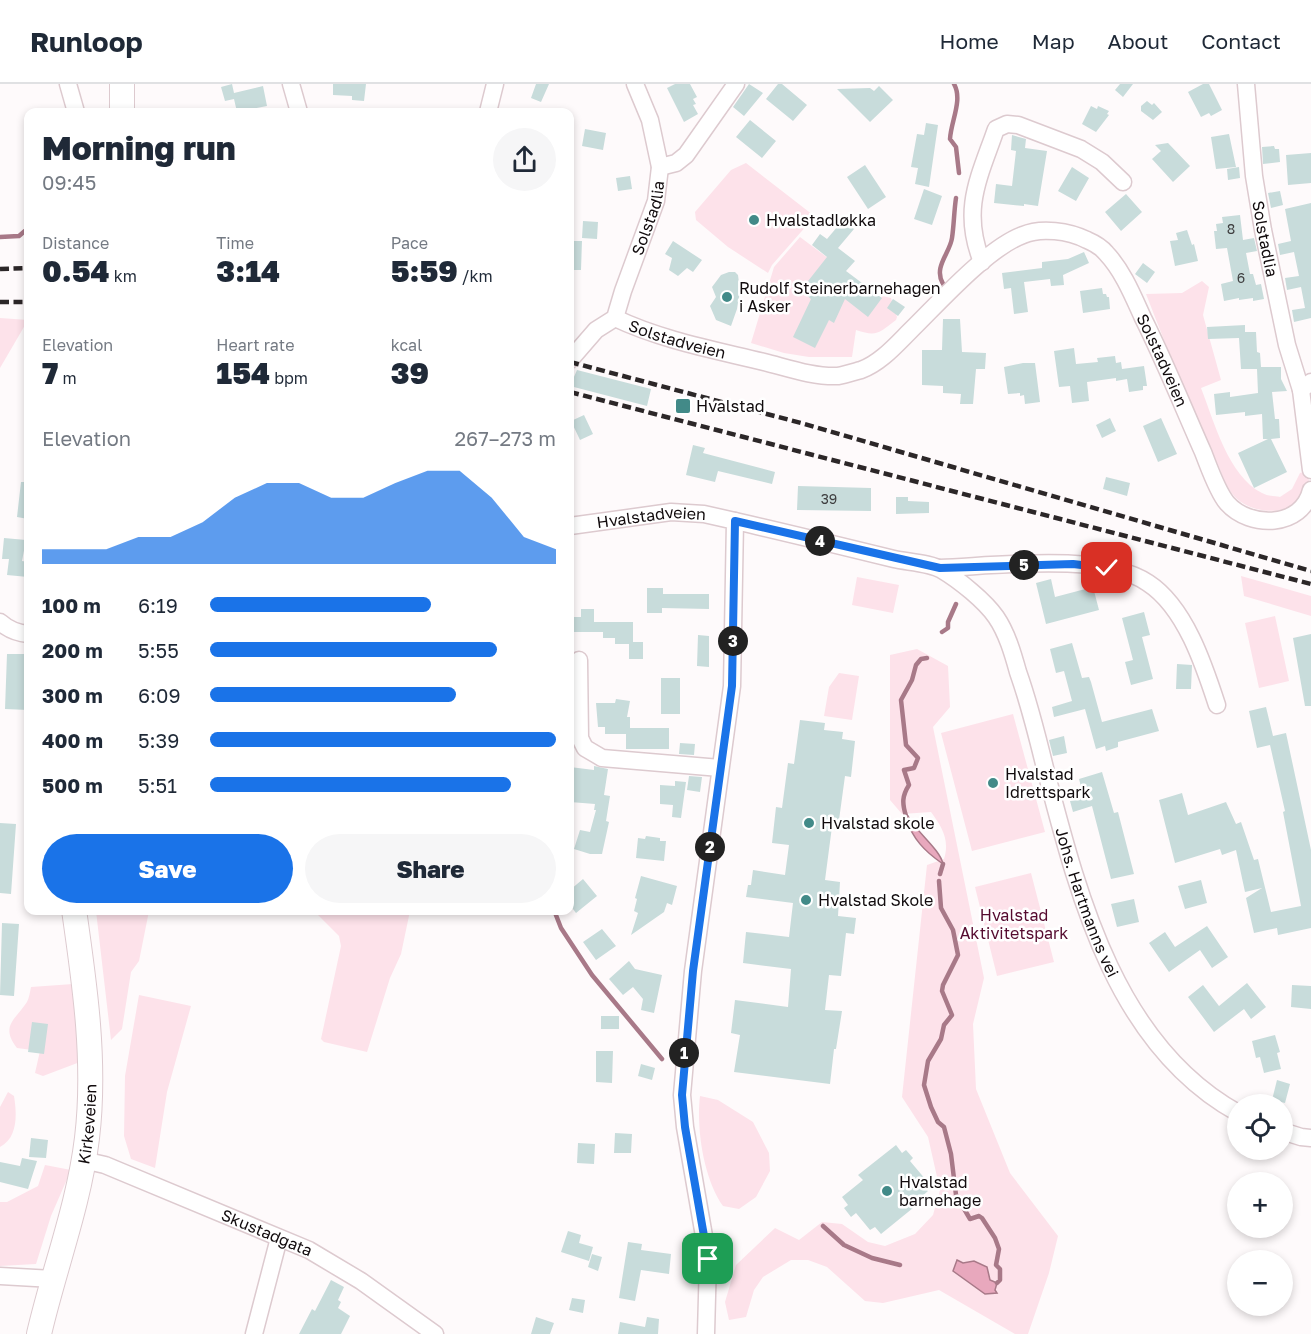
<!DOCTYPE html>
<html lang="en">
<head>
<meta charset="utf-8">
<style>
	:root { --surface:#fff; --page:#f6f6f7; --text:#1f2937; --muted:#747a83; --line:#e0e1e3; --accent:#1a73e8 }
	body { margin:0; font-family:"Golos Text",sans-serif; background:var(--page); color:var(--text); height:100vh; display:flex; flex-direction:column; font-size:22px; white-space:nowrap }
	* { box-sizing:border-box; margin:0 }
	p { font-size:20px; color:var(--muted) }
	.icon { flex:none; width:33px; height:33px; fill:none; stroke:currentColor; stroke-width:2; stroke-linecap:round; stroke-linejoin:round }
	.map { position:relative; flex:1; overflow:hidden }
	.drawer { position:absolute; left:24px; top:24px; width:550px; height:807px; display:flex; flex-direction:column; background:var(--surface); border-radius:12px; box-shadow:0 3px 9px #0003 }
	.drawer>* { flex:none }
	.buttons { position:absolute; left:1227px; top:1010px; display:grid; gap:12px }
	.buttons a { display:grid; place-items:center; width:66px; height:66px; border-radius:50%; background:var(--surface); box-shadow:0 3px 9px #0003; font-size:30px }
	.pin { position:absolute; display:grid; place-items:center; width:51px; height:51px; color:#fff; margin:-26px; border-radius:12px; box-shadow:0 3px 9px #0006 }
	.km { position:absolute; width:30px; height:30px; margin:-15px; border-radius:50%; background:#222; color:#fff; font-size:16px; line-height:30px; text-align:center }
	.round { display:grid; place-items:center; flex:none; width:63px; height:63px; border-radius:32px; background:var(--page) }
	.summary { display:flex; align-items:center; justify-content:space-between; height:102px; padding:0 18px }
	h1 { font-size:33px; font-weight:800; line-height:45px }
	.metrics { display:grid; grid-template-columns:repeat(3,1fr); gap:9px; height:102px; padding:6px 18px }
	.metrics div { display:grid; align-content:center }
	.metrics b { font-size:30px; font-weight:800 }
	.metrics small { font-size:16px; font-weight:400 }
	.metrics p { font-size:16px }
	.chart { height:168px; padding:12px 18px }
	.chart p { display:flex; justify-content:space-between }
	.chart svg { width:100%; height:108px; margin-top:6px; fill:var(--accent); opacity:.7 }
	.primary-button { display:flex; gap:12px; margin-top:auto; padding:12px 18px }
	.primary-button a { flex:1; height:69px; border-radius:36px; background:var(--accent); color:#fff; font-size:24px; font-weight:800; line-height:69px; text-align:center }
	.primary-button a+a { background:var(--page); color:var(--text) }
	ul { padding:0 18px; list-style:none; font-size:20px }
	li { display:grid; grid-template-columns:96px 72px 1fr; align-items:center; height:45px }
	li i { height:15px; border-radius:8px; background:var(--accent) }
	header { display:flex; align-items:center; gap:36px; box-sizing:border-box; height:84px; padding:0 30px; background:var(--surface); border-bottom:2px solid var(--line) }
	header strong { font-size:28px }
	nav { display:flex; gap:33px; margin-inline-start:auto; font-size:21px }
	.map>svg:first-child { display:block }
	.green { fill:#fde2ea }
	.water { fill:#e8a8bd; stroke:#a87988; stroke-width:1.5 }
	.lines { fill:none; stroke-linecap:round; stroke-linejoin:round }
	.stream { stroke:#a87988; stroke-width:4.5 }
	.building { fill:#c8dcdb }
	.street-casing { stroke:#ddcacf; stroke-width:19 }
	.secondary-casing { stroke:#ddcacf; stroke-width:26 }
	.street { stroke:#fff; stroke-width:16 }
	.secondary { stroke:#fff; stroke-width:24 }
	.rail { stroke:#2c2728; stroke-width:4.5; stroke-dasharray:9 4.5; stroke-linecap:butt }
	.route-casing { stroke:#fff; stroke-width:12 }
	.route { stroke:#1a73e8; stroke-width:8 }
	.poi-dot { fill:#428a88; stroke:#fff; stroke-width:2 }
	.labels { text-anchor:middle; stroke-width:5; stroke-linejoin:round; paint-order:stroke }
	.number-label { font-size:14px; fill:#3f3f40 }
	.street-label { font-size:16px; fill:#110b0d; stroke:#fff }
	.poi-label { font-size:16px; fill:#110b0d; stroke:#fff; text-anchor:start }
	.park-label { font-size:16px; fill:#550b2f; stroke:#fff }
</style>
</head>
<body>
<header>
<strong>Runloop</strong>
<nav><a>Home</a><a>Map</a><a>About</a><a>Contact</a></nav>
</header>
<div class="map">
<svg width="1311" height="1250" viewBox="0 0 1311 1250">
	<rect width="100%" height="100%" fill="#fefafb"/>
	<!-- green -->
	<path class="green" d="M746 79 813 131 808 140 772 181 768 189 728 163 696 136 695 128 731 86Z
		M800 153 881 214 882 212 891 214 897 233 896 236C879 249 877 253 856 246L852 273H809L784 269 751 259 774 183Z
		M1202 197 1209 203 1203 231 1221 296 1201 304C1214 337 1228 392 1262 409 1267 412 1275 412 1280 413L1292 405 1300 389 1308 386C1310 401 1309 413 1295 421 1277 431 1250 428 1235 413 1226 404 1221 387 1216 376 1189 322 1168 266 1146 210L1182 209Z
		M0 234 28 236 0 284Z
		M1241 492 1311 512V532L1244 512Z
		M857 493 899 501 893 529 852 521Z
		M1275 532 1289 597 1259 604 1245 539Z
		M917 565 948 582 950 623 933 643 984 894 973 940 976 1005 1010 1089 1058 1152 1049 1189 1028 1250H1015L939 1206 883 1219 865 1217 827 1183 808 1176H791L763 1193 754 1206 746 1233 729 1236 725 1218 736 1181 775 1144 799 1156 822 1138 842 1140 868 1158 885 1162 915 1150 933 1131 940 1106 928 1053 902 1013 927 781 944 775C950 756 942 743 931 728L902 730 890 716V571Z
		M839 589 859 592 852 636 824 632 829 603Z
		M1013 630 1045 748 972 767 941 649Z
		M1031 789 1054 878 997 892 975 803Z
		M96 827H149L139 877 131 888 122 945 111 956Z
		M314 827H410L401 870 390 894 367 968 324 958 321 955 341 862 339 852Z
		M73 900 80 978 43 992 35 989 40 967 17 964C0 942 15 936 27 918 29 914 30 908 31 903Z
		M139 911 191 922 167 1008 155 1084 131 1075 124 1052 125 992Z
		M8 1008 14 1012C17 1030 18 1054 0 1063V1023Z
		M700 1012 718 1016 753 1038 769 1069 770 1087 756 1113 739 1125 723 1122C704 1095 696 1046 700 1012Z
		M45 1081 71 1086 51 1132 36 1180 0 1182V1118H7L38 1102Z"/>
	<!-- water -->
	<path class="water" d="M906 732H908C916 748 940 765 943 780 924 767 913 755 905 733Z
		M957 1176 963 1179 974 1177 987 1183 990 1196 997 1199 995 1206 997 1209 985 1210 953 1187Z"/>
	<g class="lines">
		<!-- stream -->
		<path class="stream" d="M954 0C963 16 951 37 950 55L956 63 959 89
			M0 153 19 152 26 146 28 136
			M943 200C933 183 950 169 952 154 954 141 954 127 956 114
			M942 548 948 544V538L956 520
			M906 732C902 719 902 712 909 701L904 686 914 684 918 674 906 661 901 616 912 596 916 581 921 575 927 574
			M940 790 943 780
			M939 797 941 824 953 846 958 871 943 901 942 907 952 931 944 941 941 955 928 977 924 1001 931 1023 938 1038 944 1043 951 1070 956 1111 970 1135 979 1132 982 1134 995 1154 999 1165 996 1181 1000 1185V1196L997 1199
			M554 826 561 844 592 891 662 975
			M823 1142 844 1161 872 1174 900 1181"/>
	</g>
	<!-- building -->
	<path class="building" d="M232 0 234 9 263 2 267 22 237 28 234 15 225 17 221 3Z
		M333 0H366L364 17 352 16V12L333 11Z
		M536 0H549L541 18 531 14Z
		M675 0H690L697 13 693 15 696 20 693 21 698 30 684 38 667 4Z
		M749 0 763 9 744 32 733 23Z
		M778 0H782L807 21 793 37 766 15Z
		M1120 0H1133L1123 13 1115 6Z
		M1203 0H1209L1222 26 1211 32 1209 29 1201 33 1188 8Z
		M879 2 893 16 870 38 837 5 870 4 874 7Z
		M1147 17 1152 21 1154 19 1162 28 1153 36 1141 27V22Z
		M1091 22 1097 25 1098 22 1109 27 1107 30 1109 31 1096 48 1082 40Z
		M750 36 776 57 762 74 736 53Z
		M926 39 938 41 929 103 915 100 918 84 911 83 917 50 924 51Z
		M585 45 606 49 603 66 582 62Z
		M1229 50 1236 83 1216 85 1211 53Z
		M1012 51 1026 55 1025 64 1047 67 1038 122 1024 120V122L994 119 996 100 1012 102 1016 67 1011 66Z
		M1168 59 1190 82 1173 98 1152 75 1161 67 1155 61Z
		M1274 62 1275 65H1279L1280 78 1263 80 1262 63Z
		M1311 69V99L1288 101 1286 71Z
		M865 81 886 113 868 125 847 93Z
		M1072 83 1089 94 1076 117 1058 107Z
		M1239 83 1240 94 1228 96 1227 85Z
		M630 92 632 105 618 107 616 94Z
		M924 105 942 112 932 141 914 135Z
		M1280 107 1283 121 1271 124 1268 109Z
		M1126 110 1142 128 1121 147 1105 128Z
		M1311 119V234L1294 238 1292 226 1305 224 1301 203 1287 206 1285 194 1299 192 1294 168 1280 171 1278 160 1291 157 1285 125Z
		M1240 131 1243 156 1254 154 1257 167 1246 169 1250 190H1253L1256 201 1261 200 1264 215 1253 217V214L1239 216V214L1224 217 1221 200 1233 197 1227 164 1216 165 1214 147H1217L1216 140 1223 139 1222 133Z
		M843 136 854 145 838 164 855 177 846 187 882 214 868 233 845 215 834 239 829 236 815 264 793 253 811 215 801 206 827 173 812 161 820 150 827 155Z
		M583 137 598 138 597 155 582 154Z
		M1187 146 1192 161 1194 160 1198 177 1175 182 1170 157 1178 156 1176 149Z
		M570 157H582L581 186H570Z
		M673 157 702 176 693 188 687 184 678 192 669 186 672 174 665 170Z
		M1084 168 1089 179 1063 191 1064 201 1051 202 1050 195 1024 198 1028 228 1014 230 1011 204 1004 205 1002 189 1042 184V178L1068 175Z
		M1143 179 1155 188 1147 199 1135 190Z
		M729 188H735L738 191 740 207 737 225 731 242 716 236 710 222 716 213 712 203 721 191Z
		M1102 204 1103 210H1106L1107 213H1109L1110 225 1083 229 1080 207Z
		M893 215 905 223 898 232 887 224Z
		M943 235H960L962 268 986 269 985 285H976L973 320H960L961 310 943 309V302L922 301V266H942Z
		M1245 241V248H1256L1257 268 1260 269 1261 283H1281V295L1287 307 1272 308 1275 335H1279L1280 354 1271 355 1287 388 1254 404 1238 369 1268 355H1263L1262 330 1245 332V328L1216 331 1214 310 1230 308V313L1258 309 1257 285H1241L1239 254 1208 255 1207 243Z
		M1074 264 1076 280 1098 278 1097 274 1115 272 1116 279 1121 278 1122 285 1144 282 1147 302H1143V306L1129 308 1127 295 1116 297V294L1087 298 1089 317 1072 319 1070 302 1059 303 1054 267Z
		M1023 279H1035L1040 318 1025 320 1024 311 1020 312V309L1008 310 1004 283Z
		M577 286 651 305 647 322 570 302Z
		M584 331 593 350 580 356 571 337Z
		M1110 334 1116 347 1102 354 1096 341Z
		M1161 334 1177 370 1158 378 1143 342Z
		M693 361 705 364 703 369 775 388 772 400 718 387 715 398 686 391Z
		M1106 393 1130 399 1127 412 1103 405Z
		M21 398H28V435L17 433Z
		M798 402 871 404V427L797 426Z
		M896 413H908V417L929 418V429L896 430Z
		M4 454 26 456 22 477 28 478V493L7 491 9 475H2Z
		M1051 495 1055 513 1093 503 1099 526 1046 540 1036 499Z
		M647 504H663V510H709V525L662 524V529H647Z
		M581 525H594V538H633V558H643V575H629V560H615V554H603V548H570V533H581Z
		M1144 528 1150 551 1142 553 1153 595 1131 601 1125 578 1133 576 1122 534Z
		M1311 550V622H1305L1293 554Z
		M698 551 709 552V583L697 582Z
		M1072 559 1082 594 1089 593 1091 598 1102 638 1152 625 1159 647 1118 658V663L1106 667 1105 662 1096 665 1085 625 1054 633 1052 623 1072 617 1064 587 1056 589 1050 565Z
		M7 570H28V626L5 625Z
		M1177 580 1192 581 1191 605H1176Z
		M661 594H680V630H661Z
		M616 615 630 617 627 633H630V644H669V665H626V650H605V643H598L596 619H615Z
		M1266 623 1273 652 1286 649 1311 766V844L1278 851 1277 844 1254 849 1246 814 1262 804 1245 808 1236 766 1222 771 1220 765 1175 779 1159 716 1182 709 1188 731 1226 718 1236 740 1241 738 1254 776 1258 775 1271 828 1301 822 1283 728 1285 727 1270 661 1257 664 1249 627Z
		M800 636 825 639 824 646 843 648 842 655 855 657 851 693 845 692 839 736 833 735 825 796 840 798 838 832 856 834 854 850 846 849 841 892 829 891 825 926 842 927 836 965H834L830 1000 734 988 740 951 731 949 735 916 788 923 791 885 743 879 746 848 789 853 793 819 746 813 748 801H751L753 786 785 791 789 761 772 759 776 723 782 724 788 679 794 680Z
		M1064 652 1067 669 1053 672 1049 656Z
		M680 659 695 660 694 671 679 670Z
		M594 682 608 685 604 711 610 712 606 737 609 738 602 770H590L574 765 580 746 590 748 596 726H594L595 720 570 718V683L594 686Z
		M1102 688 1114 729 1118 728 1134 790 1111 795 1092 722 1073 728 1070 717 1084 714 1079 695Z
		M689 692 702 693 700 708 687 706Z
		M675 697 686 698 681 734 672 733 673 721 660 720V701L675 702Z
		M0 739 16 740 11 810 0 809Z
		M646 752 660 754V757H666L664 777 636 774 638 754 645 755Z
		M641 792 677 802 672 821 667 819 664 828 631 851 638 829 634 827 637 815 635 814Z
		M583 795 597 812 576 829 570 821V806Z
		M1201 796 1207 819 1185 825 1178 802Z
		M1134 815 1139 838 1117 843 1111 820Z
		M2 839 19 840 14 912 0 911Z
		M1207 842 1228 873 1212 884 1200 866 1169 888 1149 859 1165 848 1175 863Z
		M602 845 616 862 596 876 583 858Z
		M629 877 635 885 662 891 654 929 641 926 643 915 633 903 623 911 609 895Z
		M1247 899 1266 923 1251 935 1244 925 1214 948 1188 913 1203 901 1219 922Z
		M1292 901 1311 902V925L1291 923Z
		M601 932H619V945H601Z
		M32 938 48 940 44 970 28 968Z
		M1275 951 1280 968 1277 969 1281 985 1264 989 1260 973 1256 974 1252 957Z
		M596 967H613L612 999 596 998Z
		M641 980 655 984 652 996 638 992Z
		M1277 996 1290 1000 1285 1019 1272 1016Z
		M615 1049 632 1050 631 1069H614Z
		M31 1054 48 1056 46 1074 29 1073Z
		M578 1059 595 1060 594 1080 577 1079Z
		M896 1061 902 1069 906 1066 913 1074 910 1077 926 1096 922 1100 928 1107 911 1122 913 1124 881 1150 875 1143 870 1146 856 1129 851 1133 844 1124 848 1121 842 1113 863 1096 858 1091Z
		M22 1074 37 1077 28 1105 0 1098V1078L20 1082Z
		M568 1147 581 1151 579 1159 593 1163 589 1177 561 1168Z
		M628 1158 642 1160 641 1166 671 1170 669 1190 641 1186 635 1217 619 1214Z
		M592 1170 602 1173 598 1187 588 1183Z
		M331 1196 344 1203 338 1216 341 1218 338 1224 350 1232 341 1250H299L312 1225 315 1227Z
		M572 1214 585 1216 583 1229 569 1226Z
		M536 1233 554 1239 550 1250H531Z
		M647 1233 659 1235 658 1250H618L620 1238 645 1243Z"/>
	<g class="lines">
		<defs>
			<g id="street">
				<path d="M68 0 76 28"/>
				<path d="M291 0 299 28"/>
				<path id="s1" d="M1246 0 1254 92 1263 146 1287 261 1301 306"/>
				<path d="M488 28 495 0"/>
				<path d="M660 83 676 79 686 71 736 0"/>
				<path d="M982 178C961 125 979 94 996 45L1007 40 1018 41 1081 65 1102 78 1123 98"/>
				<path id="s2" d="M615 234C661 256 715 266 764 278 788 284 813 293 838 292 845 291 854 288 861 286 880 279 895 262 909 248 937 221 987 164 1023 151 1041 143 1069 147 1087 156 1094 159 1102 164 1106 169 1123 187 1133 212 1143 234 1165 278 1183 323 1203 368 1209 383 1217 407 1227 419 1250 445 1302 444 1311 406"/>
				<path id="s3" d="M570 276 596 246 615 234 623 207 656 117 660 83 650 36 635 0"/>
				<path d="M1311 298 1301 306 1311 386"/>
				<path id="s4" d="M735 437C788 449 841 462 894 475 907 478 931 479 942 486 959 496 985 517 996 533 1007 549 1013 570 1018 588 1029 619 1037 651 1045 684 1078 810 1115 961 1238 1029"/>
				<path id="s5" d="M570 442 671 428 704 430 735 437 732 602 693 887 682 1011 685 1043 708 1175 706 1250"/>
				<path d="M940 484C995 482 1102 468 1148 499 1185 523 1204 581 1217 621"/>
				<path d="M0 538C9 546 17 549 28 550"/>
				<path d="M579 576 580 654 585 664 602 674 720 684"/>
				<path d="M1282 1047 1301 1053 1311 1054"/>
				<path id="s6" d="M83 1076 105 1081 309 1166 361 1197 435 1250"/>
				<path d="M0 1192 53 1195"/>
				<path d="M254 1250 279 1154"/>
			</g>
			<g id="secondary">
				<path d="M122 0V28"/>
				<path id="s7" d="M39 1250C54 1185 79 1121 87 1054 96 979 85 902 74 826"/>
			</g>
		</defs>
		<!-- street casing -->
		<use href="#street" class="street-casing"/>
		<!-- secondary casing -->
		<use href="#secondary" class="secondary-casing"/>
		<!-- street -->
		<use href="#street" class="street"/>
		<!-- secondary -->
		<use href="#secondary" class="secondary"/>
		<!-- rail -->
		<path class="rail" d="M0 185 28 184
			M0 218H28
			M570 278 801 339 1311 487
			M570 308 1311 500"/>
	</g>
	<g class="lines">
		<defs>
			<path id="route" d="M708 1175 685 1043 682 1011 693 887 732 602 735 437 940 484 1073 480 1107 484"/>
		</defs>
		<!-- route casing -->
		<use href="#route" class="route-casing"/>
		<!-- route -->
		<use href="#route" class="route"/>
	</g>
	<!-- markers -->
	<g class="poi-dot">
		<circle cx="754" cy="136" r="6"/>
		<circle cx="727" cy="213" r="6"/>
		<rect x="675" y="314" width="16" height="16" rx="3"/>
		<circle cx="993" cy="699" r="6"/>
		<circle cx="809" cy="739" r="6"/>
		<circle cx="806" cy="816" r="6"/>
		<circle cx="887" cy="1107" r="6"/>
	</g>
	<g class="labels">
		<!-- number labels -->
		<g class="number-label">
			<text x="1231" y="150">8</text>
			<text x="1241" y="199">6</text>
			<text x="829" y="420">39</text>
		</g>
		<!-- street labels -->
		<g class="street-label">
			<text dy="6" stroke="none"><textPath href="#s3" startOffset="168">Solstadlia</textPath></text>
			<text dy="6" stroke="none"><textPath href="#s1" startOffset="156">Solstadlia</textPath></text>
			<text dy="6" stroke="none"><textPath href="#s2" startOffset="66">Solstadveien</textPath></text>
			<text dy="6" stroke="none"><textPath href="#s2" startOffset="678">Solstadveien</textPath></text>
			<text dy="6" stroke="none"><textPath href="#s5" startOffset="82">Hvalstadveien</textPath></text>
			<text dy="6" stroke="none"><textPath href="#s4" startOffset="585">Johs. Hartmanns vei</textPath></text>
			<text dy="6" stroke="none"><textPath href="#s7" startOffset="216">Kirkeveien</textPath></text>
			<text dy="6" stroke="none"><textPath href="#s6" startOffset="198">Skustadgata</textPath></text>
		</g>
		<!-- poi labels -->
		<g class="poi-label">
			<text x="766" y="142">Hvalstadløkka</text>
			<text x="739" y="210">Rudolf Steinerbarnehagen<tspan x="739" dy="18">i Asker</tspan></text>
			<text x="696" y="328">Hvalstad</text>
			<text x="1005" y="696">Hvalstad<tspan x="1005" dy="18">Idrettspark</tspan></text>
			<text x="821" y="745">Hvalstad skole</text>
			<text x="818" y="822">Hvalstad Skole</text>
			<text x="899" y="1104">Hvalstad<tspan x="899" dy="18">barnehage</tspan></text>
		</g>
		<!-- park labels -->
		<g class="park-label">
			<text x="1014" y="837">Hvalstad<tspan x="1014" dy="18">Aktivitetspark</tspan></text>
		</g>
	</g>
</svg>
<div class="buttons">
<a><svg class="icon" aria-label="locate" viewBox="0 0 24 24"><circle cx="12" cy="12" r="6"/><path d="M12 2v4M12 18v4M2 12h4M18 12h4"/></svg></a>
<a>+</a>
<a>−</a>
</div>
<div class="pin" style="left:708px;top:1175px;background:#1e9e55"><svg class="icon" aria-label="arrive" viewBox="0 0 24 24"><path d="M6 21V4h12l-3 4 3 4H6"/></svg></div>
<div class="pin" style="left:1107px;top:484px;background:#d93025"><svg class="icon" aria-label="check" viewBox="0 0 24 24"><path d="M5 12l5 5 9-10"/></svg></div>
<b class="km" style="left:684px;top:969px">1</b>
<b class="km" style="left:710px;top:763px">2</b>
<b class="km" style="left:733px;top:557px">3</b>
<b class="km" style="left:820px;top:457px">4</b>
<b class="km" style="left:1024px;top:481px">5</b>
<section class="drawer">
<div class="summary"><div><h1>Morning run</h1><p>09:45</p></div><a class="round"><svg class="icon" aria-label="share" viewBox="0 0 24 24"><path d="M12 15V3M7 8l5-5 5 5M5 13v7h14v-7"/></svg></a></div>
<div class="metrics">
<div><p>Distance</p><b>0.54<small> km</small></b></div>
<div><p>Time</p><b>3:14</b></div>
<div><p>Pace</p><b>5:59<small> /km</small></b></div>
</div>
<div class="metrics">
<div><p>Elevation</p><b>7<small> m</small></b></div>
<div><p>Heart rate</p><b>154<small> bpm</small></b></div>
<div><p>kcal</p><b>39</b></div>
</div>
<div class="chart"><p><span>Elevation</span>267–273 m</p>
<svg viewBox="0 0 160 44" preserveAspectRatio="none"><path d="M0 44V38L10 38L20 38L30 33L40 33L50 27L60 17L70 11L80 11L90 17L100 17L110 11L120 6L130 6L140 17L150 33L160 38V44z"/></svg>
</div>
<ul>
<li><b>100 m</b>6:19<i style="width:64%"></i></li>
<li><b>200 m</b>5:55<i style="width:83%"></i></li>
<li><b>300 m</b>6:09<i style="width:71%"></i></li>
<li><b>400 m</b>5:39<i style="width:100%"></i></li>
<li><b>500 m</b>5:51<i style="width:87%"></i></li>
</ul>
<div class="primary-button"><a>Save</a><a>Share</a></div>
</section>
</div>
</body>
</html>
